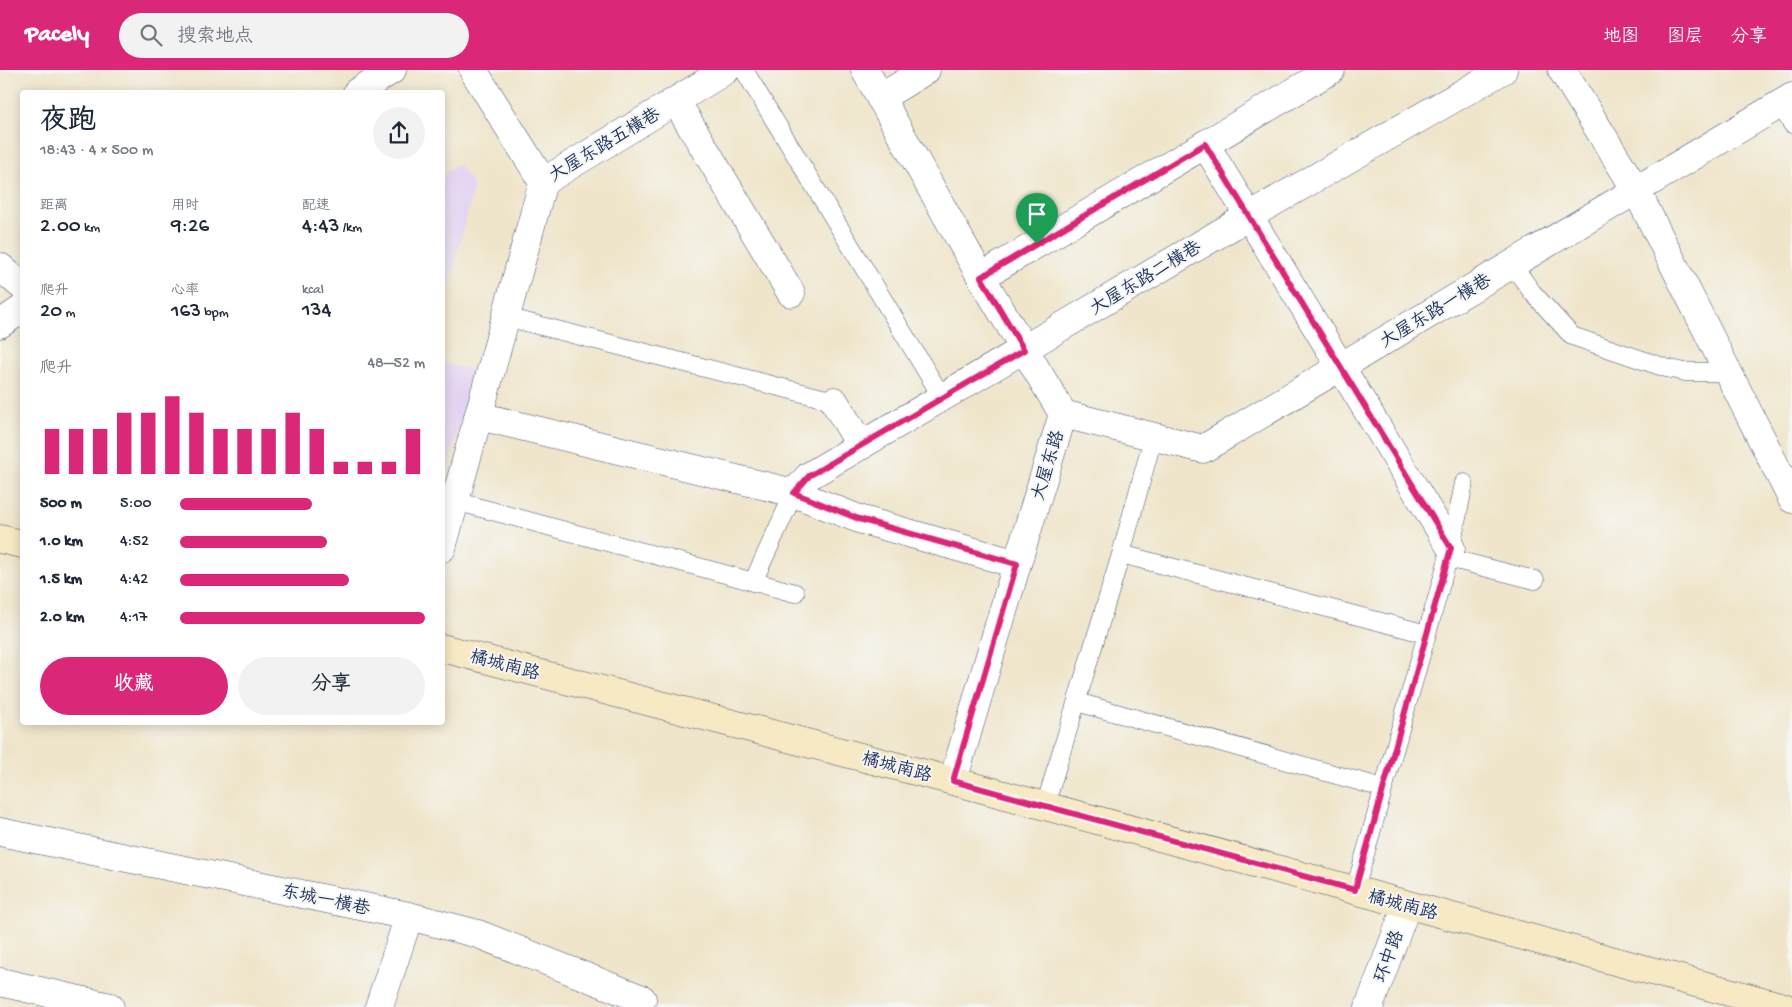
<!DOCTYPE html>
<html lang="zh">
<head>
<meta charset="utf-8">
<style>
	:root { --surface:#fff; --page:#f2f2f3; --text:#1f2937; --muted:#747a83; --accent:#db2777 }
	body { margin:0; font-family:"Gochi Hand","LXGW WenKai TC",sans-serif; background:var(--page); color:var(--text); height:100vh; display:flex; flex-direction:column; font-size:19px; white-space:nowrap }
	* { box-sizing:border-box; margin:0 }
	p { font-size:16px; color:var(--muted) }
	.icon { flex:none; width:28px; height:28px; fill:none; stroke:currentColor; stroke-width:2; stroke-linecap:round; stroke-linejoin:round }
	.map { position:relative; flex:1; overflow:hidden }
	.side { position:absolute; left:20px; top:20px; width:425px; height:635px; display:flex; flex-direction:column; background:var(--surface); border-radius:5px; box-shadow:0 2px 12px #0003 }
	.side>* { flex:none }
	.pin { position:absolute; display:grid; place-items:center; width:42px; height:42px; color:#fff; margin:-51px -21px; border-radius:50% 50% 50% 0; rotate:-45deg; box-shadow:0 0 5px #0007 }
	.pin .icon { rotate:45deg }
	.round { display:grid; place-items:center; flex:none; width:52px; height:52px; border-radius:26px; background:var(--page) }
	.overview { display:flex; align-items:center; justify-content:space-between; height:85px; padding:0 20px }
	h1 { font-size:28px; font-weight:600; line-height:38px }
	.figures { display:grid; grid-template-columns:repeat(3,1fr); gap:8px; height:85px; padding:5px 20px }
	.figures div { display:grid; align-content:center }
	.figures b { font-size:21px; font-weight:600 }
	.figures small { font-size:14px; font-weight:400 }
	.figures p { font-size:14px }
	.chart { height:140px; padding:10px 20px }
	.chart p { display:flex; justify-content:space-between }
	.chart svg { width:100%; height:90px; margin-top:5px; stroke:var(--accent); stroke-width:6 }
	.cta { display:flex; gap:10px; margin-top:auto; padding:10px 20px }
	.cta a { flex:1; height:58px; border-radius:30px; background:var(--accent); color:#fff; font-size:20px; font-weight:600; line-height:58px; text-align:center }
	.cta a+a { background:var(--page); color:var(--text) }
	ul { padding:0 20px; list-style:none; font-size:16px }
	li { display:grid; grid-template-columns:80px 60px 1fr; align-items:center; height:38px }
	li i { height:12px; border-radius:6px; background:var(--accent) }
	header { display:flex; align-items:center; gap:30px; box-sizing:border-box; height:70px; padding:0 25px; background:var(--accent); color:#fff }
	header strong { font-size:24px }
	nav { display:flex; gap:28px; margin-inline-start:auto; font-size:18px }
	.search { width:350px; height:45px; background:var(--page); display:flex; align-items:center; gap:12px; box-sizing:border-box; padding:0 18px; border-radius:28px; color:var(--muted); font-size:19px }
	.map>svg:first-child { display:block }
	.built { fill:#e3d3f2 }
	.lines { fill:none; stroke-linecap:round; stroke-linejoin:round }
	.lane-casing { stroke:#3b4a6e; stroke-width:19 }
	.street-casing { stroke:#3b4a6e; stroke-width:29 }
	.secondary-casing { stroke:#3b4a6e; stroke-width:29 }
	.lane { stroke:#fff; stroke-width:18 }
	.street { stroke:#fff; stroke-width:28 }
	.secondary { stroke:#f6e9c3; stroke-width:28 }
	.route-casing { stroke:#fff; stroke-width:10 }
	.route { stroke:#db2777; stroke-width:6 }
	.labels { text-anchor:middle; stroke-width:4; stroke-linejoin:round; paint-order:stroke }
	.street-label { font-size:18px; fill:#1b2f5e; stroke:#f6f6f2 }
</style>
</head>
<body>
<header>
<strong>Pacely</strong>
<div class="search"><svg class="icon" aria-label="search" viewBox="0 0 24 24"><circle cx="10" cy="10" r="6"/><path d="M15 15l6 6"/></svg>搜索地点</div>
<nav><a>地图</a><a>图层</a><a>分享</a></nav>
</header>
<div class="map">
<svg width="1792" height="937" viewBox="0 0 1792 937">
	<rect width="100%" height="100%" fill="#f6f6f2"/>
	<filter id="ink" filterUnits="userSpaceOnUse"><feTurbulence type="fractalNoise" baseFrequency=".02" numOctaves="2"/><feDisplacementMap in="SourceGraphic" scale="10" xChannelSelector="R" yChannelSelector="G"/><feConvolveMatrix kernelMatrix="1 2 1 2 8 2 1 2 1" color-interpolation-filters="sRGB"/></filter>
	<filter id="wash" filterUnits="userSpaceOnUse"><feTurbulence type="fractalNoise" baseFrequency=".0096" numOctaves="4" result="noise"/><feDisplacementMap in="SourceGraphic" scale="20" xChannelSelector="R" yChannelSelector="G"/><feGaussianBlur stdDeviation="1.12" result="paint"/><feColorMatrix in="noise" values="0 0 0 0 0 0 0 0 0 0 0 0 0 0 0 0 0 1.4 0 .05"/><feComposite in="paint" operator="in"/></filter>
	<g filter="url(#wash)">
		<rect width="100%" height="100%" fill="#efe5ca"/>
		<!-- built -->
		<path class="built" d="M459 94 474 116 443 241V105Z
			M443 293 474 301 443 417 442 293Z"/>
	</g>
	<g filter="url(#ink)">
		<g class="lines">
			<defs>
				<path id="lane" d="M744 0 942 327
					M1780 34 1792 54
					M1512 194 1532 222 1572 266 1666 298 1685 302H1728
					M506 247 834 331
					M455 431 795 523
					M1121 484 1427 564
					M1448 488 1535 510
					M753 512 794 423
					M1077 632 1383 718
					M1045 736 1121 484 1153 368
					M1355 820 1451 478 1464 413"/>
				<path id="street" d="M473 0 543 112 726 0
					M865 0 981 207 1063 344 1017 494 953 711
					M1562 0 1636 120 1792 429
					M357 22 392 0
					M880 28 926 0
					M676 31 791 223
					M1205 74 1451 478
					M0 197 22 216
					M981 207 1331 0
					M0 254 22 239
					M834 331 861 376
					M1063 344 1203 379 1792 27
					M479 346 794 423 859 449 1017 494
					M794 423 809 406 1249 146 1503 0
					M442 478 543 112
					M0 762 409 846 478 864 642 929
					M0 912 110 937
					M379 937 409 846
					M1369 937 1407 835"/>
				<path id="secondary" d="M0 469 22 474
					M442 578 953 711 1784 937"/>
			</defs>
			<!-- lane casing -->
			<use href="#lane" class="lane-casing"/>
			<!-- street casing -->
			<use href="#street" class="street-casing"/>
			<!-- secondary casing -->
			<use href="#secondary" class="secondary-casing"/>
			<!-- lane -->
			<use href="#lane" class="lane"/>
			<!-- street -->
			<use href="#street" class="street"/>
			<!-- secondary -->
			<use href="#secondary" class="secondary"/>
		</g>
	</g>
	<g class="lines" filter="url(#ink)">
		<defs>
			<path id="route" d="M1205 74 1451 478 1355 820 953 711 1017 494 859 449 794 423 809 406 1024 280 981 207Z"/>
		</defs>
		<!-- route casing -->
		<use href="#route" class="route-casing"/>
		<!-- route -->
		<use href="#route" class="route"/>
	</g>
	<g class="labels">
		<!-- street labels -->
		<g class="street-label">
			<text transform="translate(604 74) rotate(-31)" y="6">大屋东路五横巷</text>
			<text transform="translate(1145 207) rotate(-31)" y="6">大屋东路二横巷</text>
			<text transform="translate(1435 240) rotate(-31)" y="6">大屋东路一横巷</text>
			<text transform="translate(1047 395) rotate(-73)" y="6">大屋东路</text>
			<text transform="translate(505 594) rotate(15)" y="6">橘城南路</text>
			<text transform="translate(897 696) rotate(15)" y="6">橘城南路</text>
			<text transform="translate(326 829) rotate(12)" y="6">东城一横巷</text>
			<text transform="translate(1403 834) rotate(15)" y="6">橘城南路</text>
			<text transform="translate(1388 886) rotate(-70)" y="6">环中路</text>
		</g>
	</g>
</svg>
<div class="pin" style="left:1037px;top:174px;background:#1e9e55"><svg class="icon" aria-label="arrive" viewBox="0 0 24 24"><path d="M6 21V4h12l-3 4 3 4H6"/></svg></div>
<section class="side">
<div class="overview"><div><h1>夜跑</h1><p>18:43 · 4 × 500 m</p></div><a class="round"><svg class="icon" aria-label="share" viewBox="0 0 24 24"><path d="M12 15V3M7 8l5-5 5 5M5 13v7h14v-7"/></svg></a></div>
<div class="figures">
<div><p>距离</p><b>2.00<small> km</small></b></div>
<div><p>用时</p><b>9:26</b></div>
<div><p>配速</p><b>4:43<small> /km</small></b></div>
</div>
<div class="figures">
<div><p>爬升</p><b>20<small> m</small></b></div>
<div><p>心率</p><b>163<small> bpm</small></b></div>
<div><p>kcal</p><b>134</b></div>
</div>
<div class="chart"><p><span>爬升</span>48–52 m</p>
<svg viewBox="0 0 160 44" preserveAspectRatio="none"><path d="M5 44V22M15 44V22M25 44V22M35 44V14M45 44V14M55 44V6M65 44V14M75 44V22M85 44V22M95 44V22M105 44V14M115 44V22M125 44V38M135 44V38M145 44V38M155 44V22"/></svg>
</div>
<ul>
<li><b>500 m</b>5:00<i style="width:54%"></i></li>
<li><b>1.0 km</b>4:52<i style="width:60%"></i></li>
<li><b>1.5 km</b>4:42<i style="width:69%"></i></li>
<li><b>2.0 km</b>4:17<i style="width:100%"></i></li>
</ul>
<div class="cta"><a>收藏</a><a>分享</a></div>
</section>
</div>
</body>
</html>
